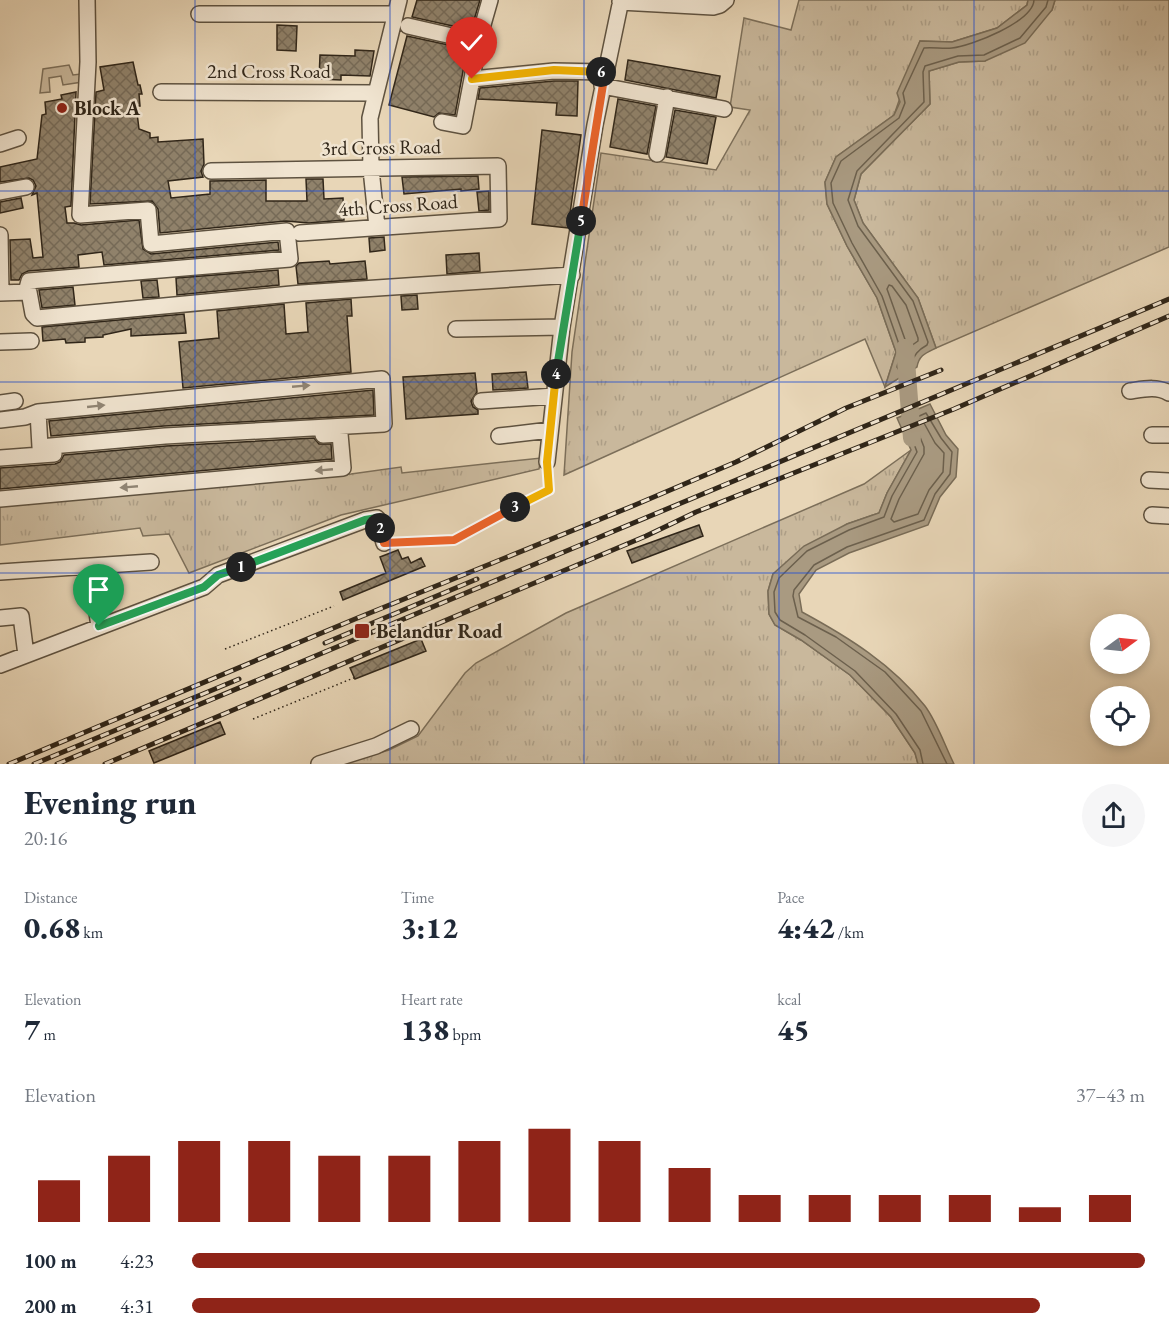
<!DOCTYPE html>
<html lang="en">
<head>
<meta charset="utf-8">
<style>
	:root { --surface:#fff; --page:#f6f6f7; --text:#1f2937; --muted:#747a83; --accent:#8f2418 }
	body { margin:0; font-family:"EB Garamond",serif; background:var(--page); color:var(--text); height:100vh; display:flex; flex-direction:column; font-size:22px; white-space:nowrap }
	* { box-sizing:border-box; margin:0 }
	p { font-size:20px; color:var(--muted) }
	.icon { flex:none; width:33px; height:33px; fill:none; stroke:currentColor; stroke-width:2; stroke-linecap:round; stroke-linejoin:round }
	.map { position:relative; height:764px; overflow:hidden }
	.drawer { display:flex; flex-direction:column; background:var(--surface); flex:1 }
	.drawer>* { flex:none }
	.needle { width:39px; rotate:75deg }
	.fabs { position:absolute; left:1090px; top:614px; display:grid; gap:12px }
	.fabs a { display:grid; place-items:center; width:60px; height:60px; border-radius:50%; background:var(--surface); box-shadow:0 3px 9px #0003; font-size:30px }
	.pin { position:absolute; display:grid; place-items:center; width:51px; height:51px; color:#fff; margin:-62px -26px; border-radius:50% 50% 50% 0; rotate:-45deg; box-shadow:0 0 6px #0007 }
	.pin .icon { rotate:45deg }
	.km { position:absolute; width:30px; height:30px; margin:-15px; border-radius:50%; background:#222; color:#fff; font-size:16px; line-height:30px; text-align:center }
	.round { display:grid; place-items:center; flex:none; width:63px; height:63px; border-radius:32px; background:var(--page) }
	.head { display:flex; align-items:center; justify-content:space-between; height:102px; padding:0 24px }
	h1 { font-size:33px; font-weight:800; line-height:45px }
	.figures { display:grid; grid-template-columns:repeat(3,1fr); gap:9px; height:102px; padding:6px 24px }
	.figures div { display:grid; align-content:center }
	.figures b { font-size:30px; font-weight:800 }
	.figures small { font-size:16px; font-weight:400 }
	.figures p { font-size:16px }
	.chart { height:168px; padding:12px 24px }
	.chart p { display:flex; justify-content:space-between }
	.chart svg { width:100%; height:108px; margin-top:6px; stroke:var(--accent); stroke-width:6 }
	ul { padding:0 24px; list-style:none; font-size:20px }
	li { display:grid; grid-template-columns:96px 72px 1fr; align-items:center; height:45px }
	li i { height:15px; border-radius:8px; background:var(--accent) }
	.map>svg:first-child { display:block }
	.grass { fill:url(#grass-tufts); stroke:#7c6f5a; stroke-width:1.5 }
	.park { fill:#c9b89c; stroke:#7c6f5a; stroke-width:1.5 }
	.water { fill:#a99a81; stroke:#796c57; stroke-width:1.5 }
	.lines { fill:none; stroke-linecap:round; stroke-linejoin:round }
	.shore { stroke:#6c604d; stroke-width:1.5 }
	.river { stroke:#a99a81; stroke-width:18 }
	.building { fill:url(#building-cross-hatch); stroke:#302619; stroke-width:1.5 }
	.minor-casing { stroke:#5e5240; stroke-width:18 }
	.path { stroke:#302619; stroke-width:1.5; stroke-dasharray:1.5 3; stroke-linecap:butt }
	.minor { stroke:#f0e4d0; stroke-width:15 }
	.rail-casing { stroke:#302619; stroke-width:5 }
	.rail { stroke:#f0e4d0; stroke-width:3; stroke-dasharray:9; stroke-linecap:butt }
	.oneway { fill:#908574 }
	.split-1-casing { stroke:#fff; stroke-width:12 }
	.split-2-casing { stroke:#fff; stroke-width:12 }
	.split-3-casing { stroke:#fff; stroke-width:12 }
	.split-4-casing { stroke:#fff; stroke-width:12 }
	.split-5-casing { stroke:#fff; stroke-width:12 }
	.split-6-casing { stroke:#fff; stroke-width:12 }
	.split-7-casing { stroke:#fff; stroke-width:12 }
	.split-1 { stroke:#22a559; stroke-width:8 }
	.split-2 { stroke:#22a559; stroke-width:8 }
	.split-3 { stroke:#f0652b; stroke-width:8 }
	.split-4 { stroke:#f5b400; stroke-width:8 }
	.split-5 { stroke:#22a559; stroke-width:8 }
	.split-6 { stroke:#f0652b; stroke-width:8 }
	.split-7 { stroke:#f5b400; stroke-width:8 }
	.grid { fill:none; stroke:#1d4ed8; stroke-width:1.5; stroke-opacity:0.55 }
	.poi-dot { fill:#8f2418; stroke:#f0e4d0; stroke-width:2 }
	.labels { text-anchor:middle; stroke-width:5; stroke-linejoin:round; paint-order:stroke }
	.street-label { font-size:20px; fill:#302619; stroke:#f0e4d0 }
	.poi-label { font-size:20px; font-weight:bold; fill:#302619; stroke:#f0e4d0; text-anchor:start }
</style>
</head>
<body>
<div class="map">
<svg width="1169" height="764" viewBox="0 0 1169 764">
	<defs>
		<pattern id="grass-tufts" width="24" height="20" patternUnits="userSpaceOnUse" patternTransform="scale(1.5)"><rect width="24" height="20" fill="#c9b89c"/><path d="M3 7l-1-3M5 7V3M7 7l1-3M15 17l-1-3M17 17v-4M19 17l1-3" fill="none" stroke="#ad9e86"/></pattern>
		<pattern id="building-cross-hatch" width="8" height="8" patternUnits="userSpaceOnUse" patternTransform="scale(1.5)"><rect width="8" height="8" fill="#90826b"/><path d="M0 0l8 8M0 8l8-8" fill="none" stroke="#766a57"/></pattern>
	</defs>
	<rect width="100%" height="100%" fill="#e8d6b7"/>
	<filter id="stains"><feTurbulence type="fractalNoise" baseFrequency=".00333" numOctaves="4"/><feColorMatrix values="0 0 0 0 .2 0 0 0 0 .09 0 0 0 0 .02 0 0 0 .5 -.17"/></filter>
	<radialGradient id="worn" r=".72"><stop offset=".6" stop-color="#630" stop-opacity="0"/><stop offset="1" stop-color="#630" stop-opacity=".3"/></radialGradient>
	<!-- grass -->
	<path class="grass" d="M799 0H1028L1027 5 997 28 952 42 920 41 894 115 836 157 825 182 827 204 847 246 877 298 896 352 885 387 865 339 564 475 572 352 601 153 716 170 750 110 730 107 744 18 791 30Z
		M1055 0H1169V247L936 348 918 298 863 223 854 200 861 174 930 104 929 71 959 62 985 61 1052 10Z
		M911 450 887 493 879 513 847 524 773 574 768 591 769 614 775 625 801 640 850 675 891 717 915 753 918 764H341L389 750 418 736 465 673 476 663 566 613 864 484Z
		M541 458 539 469 341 515 189 573 169 534 143 536 140 528 0 545V505L351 474 401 467 402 473Z"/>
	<!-- park -->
	<path class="park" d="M69 65 73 75 81 74 82 82 63 85 61 76 49 78 50 92 40 93 43 69Z"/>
	<!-- water -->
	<path class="water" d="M1028 0H1055L1052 10 1025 43 985 61 959 62 929 71 930 104 861 174 854 200 863 223 918 298 936 348C926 353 919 355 917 367L885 387 896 352 877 298 847 246 827 204 825 182 836 157 894 115 900 102 897 93 920 41 952 42 997 28 1027 5Z
		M930 404 946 435 958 449 956 477 940 497 928 525 849 553 816 570 799 594 802 612C848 637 892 664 925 706 937 722 945 746 954 764H918L915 753 891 717 850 675 801 640 775 625 769 614 768 591 773 574 804 546 847 524 879 513 887 493 911 450 897 418Z"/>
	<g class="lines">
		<!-- shore -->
		<path class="shore" d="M1034 0C1033 22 971 46 952 48 943 49 933 47 924 48L903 93 905 103 899 118 841 161 831 183 833 203 852 243 882 296 901 350 897 367 899 370 911 364C914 355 918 350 927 345L928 342 913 301 858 226 848 200 857 171 924 102 923 72 925 66 958 56 984 55 1020 38 1046 7 1048 0
			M889 285 892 286 906 305 918 338V341L911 346 907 345 887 289Z
			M924 423 935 443 944 453 943 472 929 490 918 514 894 522 891 519 899 499 924 454V447L916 427 918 424Z
			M923 764 920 750 896 714 855 671 805 635 780 620 775 612 774 592 779 578 807 551 849 530 884 517 892 496 917 452 906 422 926 413 941 438 952 452 950 474 935 494 924 520 847 547 814 565 794 590 793 596 798 617 836 637 885 672 921 711 947 764"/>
		<!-- river -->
		<path class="river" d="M905 348 912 438"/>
	</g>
	<!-- building -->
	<path class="building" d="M417 0H480L471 30 412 17Z
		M277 25 297 26 296 51 277 50Z
		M407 36 467 49 455 115 439 113 434 117 389 105Z
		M355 50 374 51 370 76 341 75V80L319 79 320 55 355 56Z
		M628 60 720 76 716 98 625 80Z
		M133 62 138 85H140L142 94H139L140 106H138L139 112 137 113 139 129 150 133V138L158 137V142L203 139 204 164 201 171 203 177 168 181 171 198 210 194V181L266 180V201H307L306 179H323L324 199 343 198 344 220 309 223 286 221 160 233 158 209 152 201 90 204 96 92 104 90 100 67Z
		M554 81H578L577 116 556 115 557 103 478 99 480 88Z
		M76 92 71 206 65 207 67 223H74L81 225 139 220 143 249 151 254 278 242 279 250 104 265 102 252 78 255 79 267 28 271 22 274 19 280H11L10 240 30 239 33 258 43 257 37 193 32 195 36 186 33 180 29 178 0 182V167L37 159 42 115 46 114 45 102 62 99 61 95Z
		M618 99 656 106 647 154 610 147Z
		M675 110 716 117 707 164 666 157Z
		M542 130 581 135 568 228 532 224Z
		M478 176 479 189 461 191V189L404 194 402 177Z
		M489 191V210L479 211 477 192Z
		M21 198 23 208 0 213V202Z
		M384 237 385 250 370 252 369 238Z
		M479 253 480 271 447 274 446 255Z
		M329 261 330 264 365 261 367 279 298 284 296 266 299 263Z
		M278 270 279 285 177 295 176 278Z
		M157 280 159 297 143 298 141 281Z
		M73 287 75 305 42 308 39 290Z
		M417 295 418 309 402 310 401 296Z
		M351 299 352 316H347L351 372 183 388 179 342 219 338 217 311 284 304 286 334 308 332 306 303Z
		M184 314 186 333 131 336V329L103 335V337L85 338V342L66 343 65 339 43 341 42 327Z
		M526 372 528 388 493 390 492 374Z
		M475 373 477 392 471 401 473 407 478 410V414L406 419 403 377Z
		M373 390 374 415 164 426 51 436 49 421Z
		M314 438 319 444H331L332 459 0 489V468L55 464 60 462 64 455 166 446Z
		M699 525 703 536 632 563 627 551Z
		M398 550 402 559 408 557 411 563 421 558 425 566 343 600 340 592 386 573 380 557Z
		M421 639 426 651 355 679 350 668Z
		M220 722 225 734 154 763 149 751Z"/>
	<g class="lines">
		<defs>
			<path id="minor" d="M490 0 478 42 472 79 554 71 605 72
				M620 2 713 7 720 5 726 0
				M199 14H395
				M408 26 478 42
				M602 86 724 109
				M161 92 376 93
				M442 122 463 126 472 79
				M0 144 18 138
				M657 154 667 97
				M211 171 498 166 499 219 300 233
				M0 192 26 187
				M377 227 371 169 370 118 399 0
				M0 235 1 293
				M26 292 29 281 290 259 287 231 151 244 148 210 80 215 88 62 87 0
				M0 293 29 292 33 314 37 318 302 293 572 275
				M456 329 562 327
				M0 342 31 341
				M1130 391C1144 389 1157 386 1169 393
				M481 401 554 396
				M0 403 15 401
				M0 420 25 417 38 412 382 379 384 424 165 436 40 447 38 412
				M1152 435H1169
				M499 436 550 430
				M0 458 54 454
				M547 462 562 327 595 125 621 0
				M1149 480 1169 481
				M0 499 343 468 340 434 323 435
				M1152 515 1169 516
				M90 567 99 626
				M0 572 151 562
				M0 618 21 616 26 655
				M0 665 204 587 218 575 365 520 377 518 384 543
				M319 764 376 746 411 729"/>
		</defs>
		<!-- minor casing -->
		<use href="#minor" class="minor-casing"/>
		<!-- path -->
		<path class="path" d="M398 542 454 540 550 490 548 476
			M225 649 334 606
			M253 719 356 677"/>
		<!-- minor -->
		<use href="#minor" class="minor"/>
		<defs>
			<path id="rail" d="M325 643 477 579
				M9 764 355 619 635 505 736 462 846 408 941 370
				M34 764 239 679
				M57 764 1169 299
				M105 764 646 536 696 512 954 409 1169 316"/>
		</defs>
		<!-- rail casing -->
		<use href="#rail" class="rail-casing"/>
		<!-- rail -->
		<use href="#rail" class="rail"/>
	</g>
	<!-- one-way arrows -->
	<defs><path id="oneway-solid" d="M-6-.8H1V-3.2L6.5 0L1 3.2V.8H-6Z" transform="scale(1.5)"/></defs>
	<g class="oneway">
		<use href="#oneway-solid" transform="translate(301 386) rotate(-5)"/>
		<use href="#oneway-solid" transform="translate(96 406) rotate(-6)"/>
		<use href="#oneway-solid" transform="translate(324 470) rotate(175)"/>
		<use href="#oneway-solid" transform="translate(129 487) rotate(175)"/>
	</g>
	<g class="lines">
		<defs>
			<path id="split-1" d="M99 626 204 587 218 575 241 567"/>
			<path id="split-2" d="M241 567 365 520 377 518 380 528"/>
			<path id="split-3" d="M380 528 384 543 454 540 515 507"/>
			<path id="split-4" d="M515 507 549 490 547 462 556 374"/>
			<path id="split-5" d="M556 374 581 221"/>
			<path id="split-6" d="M581 221 605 72H601"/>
			<path id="split-7" d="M472 79 554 70 601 72"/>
		</defs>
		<!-- split-1 casing -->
		<use href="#split-1" class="split-1-casing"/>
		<!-- split-2 casing -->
		<use href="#split-2" class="split-2-casing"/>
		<!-- split-3 casing -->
		<use href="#split-3" class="split-3-casing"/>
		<!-- split-4 casing -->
		<use href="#split-4" class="split-4-casing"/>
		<!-- split-5 casing -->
		<use href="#split-5" class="split-5-casing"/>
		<!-- split-6 casing -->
		<use href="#split-6" class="split-6-casing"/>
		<!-- split-7 casing -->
		<use href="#split-7" class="split-7-casing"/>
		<!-- split-1 -->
		<use href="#split-1" class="split-1"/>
		<!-- split-2 -->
		<use href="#split-2" class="split-2"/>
		<!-- split-3 -->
		<use href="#split-3" class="split-3"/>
		<!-- split-4 -->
		<use href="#split-4" class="split-4"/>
		<!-- split-5 -->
		<use href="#split-5" class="split-5"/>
		<!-- split-6 -->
		<use href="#split-6" class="split-6"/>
		<!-- split-7 -->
		<use href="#split-7" class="split-7"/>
	</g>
	<!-- grid -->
	<path class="grid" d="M195 0V764M390 0V764M584 0V764M779 0V764M974 0V764M0 191H1169M0 382H1169M0 573H1169"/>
	<!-- markers -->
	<g class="poi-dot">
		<circle cx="62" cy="108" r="6"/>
		<rect x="354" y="623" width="16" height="16" rx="3"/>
	</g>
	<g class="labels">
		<!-- street labels -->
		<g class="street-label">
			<text x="269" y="78">2nd Cross Road</text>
			<text transform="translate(381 147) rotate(-1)" y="7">3rd Cross Road</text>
			<text transform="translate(398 205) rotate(-4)" y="7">4th Cross Road</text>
		</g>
		<!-- poi labels -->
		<g class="poi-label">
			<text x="74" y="115">Block A</text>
			<text x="376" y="638">Belandur Road</text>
		</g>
	</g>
	<rect width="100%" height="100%" filter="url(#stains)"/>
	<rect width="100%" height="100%" fill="url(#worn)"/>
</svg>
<div class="fabs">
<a><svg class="needle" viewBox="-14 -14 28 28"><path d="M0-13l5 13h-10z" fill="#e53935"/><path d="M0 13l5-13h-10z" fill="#747a83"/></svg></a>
<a><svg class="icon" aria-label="locate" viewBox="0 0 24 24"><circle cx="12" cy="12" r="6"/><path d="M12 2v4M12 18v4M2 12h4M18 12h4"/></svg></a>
</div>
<div class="pin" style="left:99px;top:626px;background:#1e9e55"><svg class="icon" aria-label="arrive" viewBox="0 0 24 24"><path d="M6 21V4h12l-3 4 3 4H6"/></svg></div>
<div class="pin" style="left:472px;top:79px;background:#d93025"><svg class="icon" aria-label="check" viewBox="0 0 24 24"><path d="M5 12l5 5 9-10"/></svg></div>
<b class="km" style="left:241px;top:567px">1</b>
<b class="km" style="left:380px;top:528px">2</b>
<b class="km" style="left:515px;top:507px">3</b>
<b class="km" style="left:556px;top:374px">4</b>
<b class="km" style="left:581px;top:221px">5</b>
<b class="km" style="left:601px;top:72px">6</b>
</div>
<section class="drawer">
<div class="head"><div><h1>Evening run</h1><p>20:16</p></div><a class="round"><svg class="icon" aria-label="share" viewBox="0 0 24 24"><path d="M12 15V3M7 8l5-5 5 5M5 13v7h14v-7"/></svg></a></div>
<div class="figures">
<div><p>Distance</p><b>0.68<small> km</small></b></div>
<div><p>Time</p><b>3:12</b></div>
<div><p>Pace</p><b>4:42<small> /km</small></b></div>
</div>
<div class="figures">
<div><p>Elevation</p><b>7<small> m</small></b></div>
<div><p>Heart rate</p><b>138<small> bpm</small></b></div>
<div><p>kcal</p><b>45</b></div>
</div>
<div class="chart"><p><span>Elevation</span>37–43 m</p>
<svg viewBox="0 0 160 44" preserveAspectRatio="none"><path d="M5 44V27M15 44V17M25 44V11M35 44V11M45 44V17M55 44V17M65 44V11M75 44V6M85 44V11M95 44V22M105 44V33M115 44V33M125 44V33M135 44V33M145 44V38M155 44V33"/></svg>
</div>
<ul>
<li><b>100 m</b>4:23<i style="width:100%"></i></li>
<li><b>200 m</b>4:31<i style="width:89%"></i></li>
</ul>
</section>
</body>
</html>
